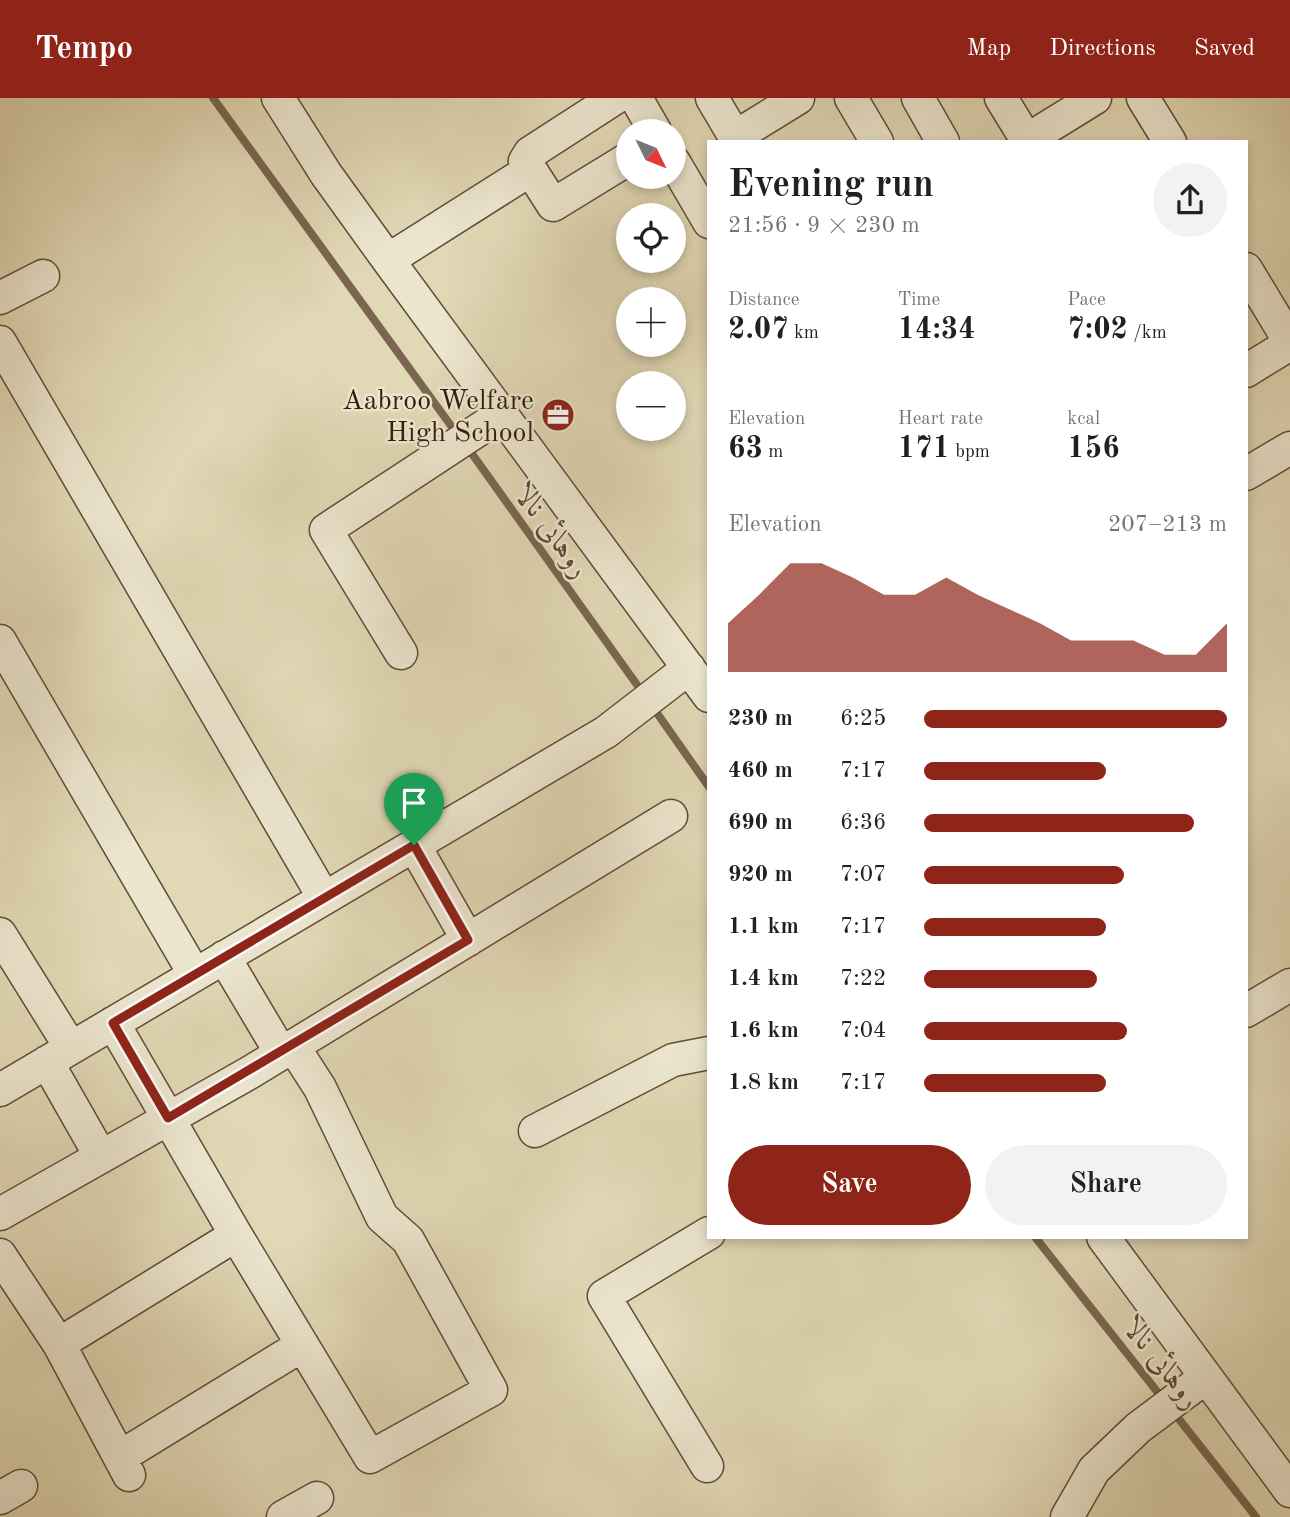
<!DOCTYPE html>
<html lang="en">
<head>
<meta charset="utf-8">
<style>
	:root { --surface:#fff; --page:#f2f2f2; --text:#202124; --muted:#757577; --accent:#8f2418 }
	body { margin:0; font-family:"Old Standard TT",Amiri,serif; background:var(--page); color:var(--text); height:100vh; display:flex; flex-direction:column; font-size:26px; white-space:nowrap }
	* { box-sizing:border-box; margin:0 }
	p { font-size:23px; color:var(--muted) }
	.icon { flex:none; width:38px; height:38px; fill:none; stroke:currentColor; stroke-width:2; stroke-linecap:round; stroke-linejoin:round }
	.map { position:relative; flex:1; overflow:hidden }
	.details { position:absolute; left:707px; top:42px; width:541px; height:1099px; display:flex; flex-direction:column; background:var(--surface); border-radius:0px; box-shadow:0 4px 10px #0003 }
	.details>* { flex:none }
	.needle { width:46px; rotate:133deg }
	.controls { position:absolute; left:616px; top:21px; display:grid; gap:14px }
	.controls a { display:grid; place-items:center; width:70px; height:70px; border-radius:50%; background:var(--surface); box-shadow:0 4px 10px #0003; font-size:35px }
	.pin { position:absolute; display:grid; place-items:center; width:60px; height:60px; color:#fff; margin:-72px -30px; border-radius:50% 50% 50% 0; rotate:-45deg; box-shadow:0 0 7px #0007 }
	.pin .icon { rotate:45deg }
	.round { display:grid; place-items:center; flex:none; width:74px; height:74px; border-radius:37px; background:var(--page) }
	.head { display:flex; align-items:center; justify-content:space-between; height:119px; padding:0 21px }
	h1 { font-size:38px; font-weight:700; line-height:52px }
	.metrics { display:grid; grid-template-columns:repeat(3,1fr); gap:10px; height:119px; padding:7px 21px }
	.metrics div { display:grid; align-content:center }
	.metrics b { font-size:30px; font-weight:700 }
	.metrics small { font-size:19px; font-weight:400 }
	.metrics p { font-size:19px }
	.chart { height:196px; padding:14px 21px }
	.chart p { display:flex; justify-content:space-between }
	.chart svg { width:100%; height:126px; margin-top:7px; fill:var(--accent); opacity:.7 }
	.primary-button { display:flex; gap:14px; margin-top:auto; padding:14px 21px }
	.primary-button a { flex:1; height:80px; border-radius:42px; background:var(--accent); color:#fff; font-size:28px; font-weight:700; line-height:80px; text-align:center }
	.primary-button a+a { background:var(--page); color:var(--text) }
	ul { padding:0 21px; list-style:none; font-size:23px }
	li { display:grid; grid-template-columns:112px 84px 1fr; align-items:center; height:52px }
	li i { height:18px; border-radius:9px; background:var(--accent) }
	header { display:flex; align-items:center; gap:42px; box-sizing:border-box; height:98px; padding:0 35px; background:var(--accent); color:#fff }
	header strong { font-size:33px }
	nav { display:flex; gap:38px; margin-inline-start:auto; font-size:24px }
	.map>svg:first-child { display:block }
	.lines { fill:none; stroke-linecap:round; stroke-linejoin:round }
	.stream { stroke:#7a6650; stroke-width:8 }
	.minor-casing { stroke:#614b38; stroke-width:35 }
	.minor { stroke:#ece6cf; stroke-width:32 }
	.route-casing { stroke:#fff; stroke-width:14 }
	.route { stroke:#8f2418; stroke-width:9 }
	.labels { text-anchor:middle; stroke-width:5; stroke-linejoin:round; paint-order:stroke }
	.poi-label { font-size:28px; fill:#361c0e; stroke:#ece6cf; text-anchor:end }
	.water-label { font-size:30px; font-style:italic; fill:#5e4734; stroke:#ece6cf }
</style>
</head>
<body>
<header>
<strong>Tempo</strong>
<nav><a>Map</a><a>Directions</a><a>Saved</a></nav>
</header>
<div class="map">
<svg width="1290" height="1419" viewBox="0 0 1290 1419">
	<rect width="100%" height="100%" fill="#e1d8b5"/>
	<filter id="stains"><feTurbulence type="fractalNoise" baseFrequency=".00286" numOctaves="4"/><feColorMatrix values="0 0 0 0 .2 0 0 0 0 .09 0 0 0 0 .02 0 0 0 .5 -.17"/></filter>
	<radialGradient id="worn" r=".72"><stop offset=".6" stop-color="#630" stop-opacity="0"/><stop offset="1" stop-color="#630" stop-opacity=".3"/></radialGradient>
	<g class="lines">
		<!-- stream -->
		<path class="stream" d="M213 0 457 336
			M465 346 645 598
			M652 608 709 689
			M1035 1139 1163 1301
			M1171 1311 1256 1419"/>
		<defs>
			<path id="minor" d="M278 0 326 76 388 162 709 598
				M615 0 530 55 525 63 553 107 628 61
				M636 0 655 33
				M712 0 735 39 798 0
				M851 0 877 44
				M918 0 943 44
				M1001 0 1028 44
				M1143 0 1170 44
				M1027 42 1095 0
				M674 64 709 124
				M388 162 530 72
				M1246 171 1290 244
				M0 200 43 178
				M0 244 324 800
				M1246 273 1290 246
				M1246 376 1290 350
				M0 543 195 877
				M401 555 326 432 501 317
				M414 747 468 842
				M0 836 71 950
				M224 859 281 955
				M1246 913 1290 887
				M47 964 101 1059
				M0 992 606 634 689 570
				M535 1033 673 962 709 955
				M0 1116 249 975 671 718
				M236 1137 370 1359 491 1292 408 1142 382 1119 320 990 293 948
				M1103 1139 1290 1393
				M0 1157 59 1246 129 1377
				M59 1246 236 1137 113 925
				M120 1359 301 1248
				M707 1368 604 1198 709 1135
				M0 1400 21 1388
				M283 1419 317 1400
				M1067 1419 1094 1372 1138 1330 1206 1279"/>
		</defs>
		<!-- minor casing -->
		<use href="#minor" class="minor-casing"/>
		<!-- minor -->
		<use href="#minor" class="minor"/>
	</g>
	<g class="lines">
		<defs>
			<path id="route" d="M414 747 468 842 168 1020 113 925Z"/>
		</defs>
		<!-- route casing -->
		<use href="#route" class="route-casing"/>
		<!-- route -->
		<use href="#route" class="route"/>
	</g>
	<!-- icons -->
	<defs>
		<symbol id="office-disc" viewBox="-11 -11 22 22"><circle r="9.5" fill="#8f2418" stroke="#ece6cf"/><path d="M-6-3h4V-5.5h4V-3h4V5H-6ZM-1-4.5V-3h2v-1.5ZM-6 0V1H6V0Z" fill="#fff"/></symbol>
	</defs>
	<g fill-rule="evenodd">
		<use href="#office-disc" x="539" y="298" width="38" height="38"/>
	</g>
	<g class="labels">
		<!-- poi labels -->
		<g class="poi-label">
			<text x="534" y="311">Aabroo Welfare<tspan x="534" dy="32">High School</tspan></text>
		</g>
		<!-- water labels -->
		<g class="water-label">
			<text transform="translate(553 433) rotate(54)" y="10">روہائی نالا</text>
			<text transform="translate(1163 1265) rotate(52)" y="10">روہائی نالا</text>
		</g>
	</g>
	<rect width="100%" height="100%" filter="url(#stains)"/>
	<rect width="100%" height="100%" fill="url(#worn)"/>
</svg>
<div class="controls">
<a><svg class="needle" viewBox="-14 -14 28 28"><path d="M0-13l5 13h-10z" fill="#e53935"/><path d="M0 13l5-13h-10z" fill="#757577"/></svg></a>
<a><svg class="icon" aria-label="locate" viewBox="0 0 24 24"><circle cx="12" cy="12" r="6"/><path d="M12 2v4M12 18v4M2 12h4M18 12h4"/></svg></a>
<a>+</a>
<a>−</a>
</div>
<div class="pin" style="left:414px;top:747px;background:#1e9e55"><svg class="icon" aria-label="arrive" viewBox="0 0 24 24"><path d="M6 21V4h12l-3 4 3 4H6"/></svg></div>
<section class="details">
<div class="head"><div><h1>Evening run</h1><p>21:56 · 9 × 230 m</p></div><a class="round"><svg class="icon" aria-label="share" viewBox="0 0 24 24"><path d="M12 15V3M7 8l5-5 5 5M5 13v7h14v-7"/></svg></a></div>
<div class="metrics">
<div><p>Distance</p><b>2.07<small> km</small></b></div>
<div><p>Time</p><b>14:34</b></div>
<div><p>Pace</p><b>7:02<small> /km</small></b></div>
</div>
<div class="metrics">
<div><p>Elevation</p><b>63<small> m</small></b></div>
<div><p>Heart rate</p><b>171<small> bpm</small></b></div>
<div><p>kcal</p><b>156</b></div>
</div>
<div class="chart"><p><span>Elevation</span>207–213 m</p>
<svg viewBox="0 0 160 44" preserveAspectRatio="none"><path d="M0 44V27L10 17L20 6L30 6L40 11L50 17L60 17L70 11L80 17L90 22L100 27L110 33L120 33L130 33L140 38L150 38L160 27V44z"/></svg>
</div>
<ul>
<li><b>230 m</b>6:25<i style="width:100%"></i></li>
<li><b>460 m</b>7:17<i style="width:60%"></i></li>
<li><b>690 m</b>6:36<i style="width:89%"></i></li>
<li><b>920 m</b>7:07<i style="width:66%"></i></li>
<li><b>1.1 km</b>7:17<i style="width:60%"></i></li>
<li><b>1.4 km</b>7:22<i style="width:57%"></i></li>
<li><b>1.6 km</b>7:04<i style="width:67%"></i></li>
<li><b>1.8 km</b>7:17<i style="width:60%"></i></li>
</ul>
<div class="primary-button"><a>Save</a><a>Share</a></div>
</section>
</div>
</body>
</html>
